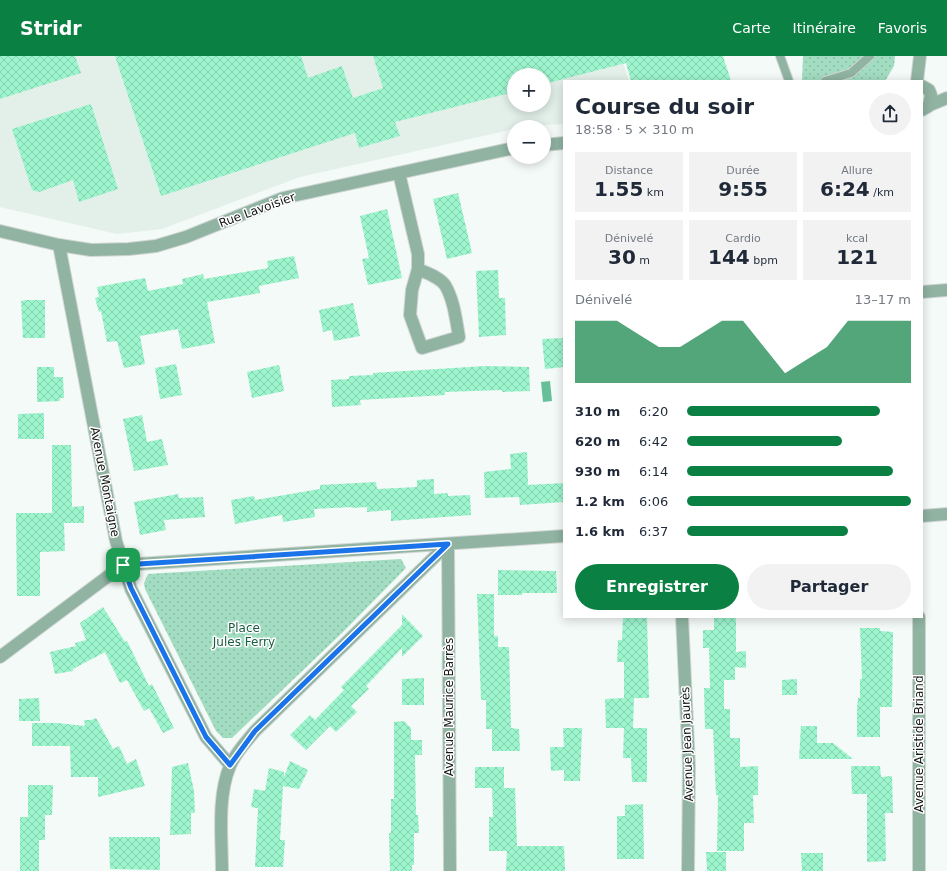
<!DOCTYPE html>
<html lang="fr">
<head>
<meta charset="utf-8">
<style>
	:root { --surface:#fff; --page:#f2f2f3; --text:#1f2937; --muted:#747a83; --accent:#0b8043 }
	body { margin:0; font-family:"DejaVu Sans",sans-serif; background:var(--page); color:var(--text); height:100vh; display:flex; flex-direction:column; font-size:15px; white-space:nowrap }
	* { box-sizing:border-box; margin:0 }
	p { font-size:13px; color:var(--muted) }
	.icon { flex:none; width:22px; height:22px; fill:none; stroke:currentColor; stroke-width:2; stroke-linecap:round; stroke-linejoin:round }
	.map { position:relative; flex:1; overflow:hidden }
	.side { position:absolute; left:563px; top:24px; width:360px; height:538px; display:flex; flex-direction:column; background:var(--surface); border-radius:0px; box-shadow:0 2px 10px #0003 }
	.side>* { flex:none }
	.tools { position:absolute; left:507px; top:12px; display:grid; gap:8px }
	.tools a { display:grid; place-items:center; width:44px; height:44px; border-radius:50%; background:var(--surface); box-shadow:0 2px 10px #0003; font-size:20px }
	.pin { position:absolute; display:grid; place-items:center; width:34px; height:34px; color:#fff; margin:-17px; border-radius:8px; box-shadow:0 2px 6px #0006 }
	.round { display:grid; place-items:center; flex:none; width:42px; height:42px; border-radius:21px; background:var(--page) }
	.summary { display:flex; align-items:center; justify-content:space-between; height:68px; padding:0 12px }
	h1 { font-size:22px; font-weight:700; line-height:30px }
	.stats { display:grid; grid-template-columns:repeat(3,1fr); gap:6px; height:68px; padding:4px 12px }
	.stats div { display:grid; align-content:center; border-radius:0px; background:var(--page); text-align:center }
	.stats b { font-size:20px; font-weight:700 }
	.stats small { font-size:11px; font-weight:400 }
	.stats p { font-size:11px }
	.chart { height:112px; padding:8px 12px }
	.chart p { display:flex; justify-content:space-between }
	.chart svg { width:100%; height:72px; margin-top:4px; fill:var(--accent); opacity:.7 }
	.cta { display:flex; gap:8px; margin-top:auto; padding:8px 12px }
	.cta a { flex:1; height:46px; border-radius:24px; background:var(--accent); color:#fff; font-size:16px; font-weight:700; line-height:46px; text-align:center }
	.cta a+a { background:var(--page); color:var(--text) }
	ul { padding:0 12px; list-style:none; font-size:13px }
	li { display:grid; grid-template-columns:64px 48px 1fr; align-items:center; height:30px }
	li i { height:10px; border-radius:5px; background:var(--accent) }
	header { display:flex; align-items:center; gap:24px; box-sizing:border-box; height:56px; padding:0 20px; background:var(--accent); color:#fff }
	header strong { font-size:19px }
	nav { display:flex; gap:22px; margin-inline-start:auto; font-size:14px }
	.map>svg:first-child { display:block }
	.built { fill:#e2f0e9; fill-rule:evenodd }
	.grass { fill:url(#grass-dots) }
	.water { fill:#67bf99 }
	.building { fill:url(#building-cross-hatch) }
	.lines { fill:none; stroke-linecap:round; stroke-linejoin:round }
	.service-casing { stroke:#d0d6d3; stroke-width:10 }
	.minor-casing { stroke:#d0d6d3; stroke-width:14 }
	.service { stroke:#90b3a2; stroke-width:8 }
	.minor { stroke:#90b3a2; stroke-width:12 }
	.route-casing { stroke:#fff; stroke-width:8 }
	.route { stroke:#1a73e8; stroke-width:5 }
	.labels { text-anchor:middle; stroke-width:3; stroke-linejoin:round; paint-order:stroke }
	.street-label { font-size:12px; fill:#151716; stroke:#fff }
	.park-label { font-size:12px; fill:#185c43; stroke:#fff }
</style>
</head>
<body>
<header>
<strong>Stridr</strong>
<nav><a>Carte</a><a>Itinéraire</a><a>Favoris</a></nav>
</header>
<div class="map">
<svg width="947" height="815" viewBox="0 0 947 815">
	<defs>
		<pattern id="grass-dots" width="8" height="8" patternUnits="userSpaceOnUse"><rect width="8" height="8" fill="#a2dcc1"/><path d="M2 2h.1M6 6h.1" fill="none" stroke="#8bbca5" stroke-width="1.8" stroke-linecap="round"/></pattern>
		<pattern id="building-cross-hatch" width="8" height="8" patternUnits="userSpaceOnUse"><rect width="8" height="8" fill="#9df5ce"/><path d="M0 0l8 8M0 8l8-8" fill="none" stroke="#86d1b0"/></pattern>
	</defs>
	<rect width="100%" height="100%" fill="#f4faf7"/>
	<!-- built -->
	<path class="built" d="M0 0H621L629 25H564V68L514 71V73L300 121 162 173 117 178 0 151ZM514 19H544V49H514Z"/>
	<!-- grass -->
	<path class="grass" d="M803 0H895L894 10 885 25H802Z
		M401 503 406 512 343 576 232 682H223L216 675 145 533 144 527 148 518Z"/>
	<!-- water -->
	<path class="water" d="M550 325 552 345 543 346 541 326Z"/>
	<!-- building -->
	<path class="building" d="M0 0H75L81 17 0 43Z
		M115 0H301L308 22 342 10 353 42 383 32 373 0H723L731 25H631L626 7 544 28V19H514V36L395 66 400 80 359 92 355 77 161 140Z
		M91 48 118 133 79 146 73 124 39 136 32 134 12 73Z
		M458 137 472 197 447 203 433 143Z
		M387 153 402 222 368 229 362 203 369 202 360 160Z
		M294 200 299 222 259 230 260 237 207 246 215 287 182 293 178 273 140 280 145 308 124 312 117 285 107 286 101 255 99 256 95 242 99 241 97 231 145 222 148 235 183 228 182 223 203 218 204 223 268 212 267 205Z
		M498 214 499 242H505L506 279 479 281 476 215Z
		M26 244H45V282H23L21 245Z
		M353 247 360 280 334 285 332 274 323 276 319 254Z
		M564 282V311L545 313 542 283Z
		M176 308 182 339 160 343 155 312Z
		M279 309 284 335 252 342 247 316Z
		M485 310 529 311 530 335 502 336V334L445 336V339L360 344 361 349 332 351 331 324 349 323V320L373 319V317Z
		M37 311H54V321H63L64 342H60V345L37 346Z
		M44 357V383H18V358Z
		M142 359 147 386 162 383 168 409 134 415 123 363Z
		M52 389H71L72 451 84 450V467H64L65 495 40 496V540H17L16 457H52Z
		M527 396 528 429 564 427V446L520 449 519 441 485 442 484 416 511 413 510 398Z
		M434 423V438L448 437V440L470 439 471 459 391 465V454L367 456V451L351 452 352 451 314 453 315 461 283 466 282 459 235 468 231 444 254 440 255 444 320 433V429L376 426 377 433 417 431V424Z
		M178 438 179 442 203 441 205 461 164 464 166 474 140 479 134 446Z
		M498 514 556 515 557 537H522V539H498Z
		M477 538H494V580H498V591H509L511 672 519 673 520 695H492V673H486V644H481Z
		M103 551 125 586 127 585 149 630 152 628 174 672 163 677 149 652 144 655 127 624 120 627 105 596 73 613V615L55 618 50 596 76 590 75 587 86 584 80 567Z
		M402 558 423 580 402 601V592L366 630 369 633 351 650 357 656 336 676 330 670 306 694 290 679 310 659 315 664 344 634 341 631 402 569Z
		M623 561H647L649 642H634L633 672H606L605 643 624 642V606H617L618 584H622Z
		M714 561H736V596L746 595V612L735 611V624H724V653H730V682H740V711L758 710V739H753L754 767H744V795H717L718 739H716L713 673H705L704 632H710L709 592H703V574H714Z
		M860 572H880V575L893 576 892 651H880V681H857V652L858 642H860V623H862Z
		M424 622V649H402V623Z
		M797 623V639H782V624Z
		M39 642 40 665H19V643Z
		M96 662 113 693 119 690 127 708 136 703 145 730 98 741V721H71L70 690H32V667H57L85 670 84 664H91Z
		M404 665 411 672V684H422V699H415L416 759H418L419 777H414V809H412V815H390L389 777H391V743H394V666Z
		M801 670H817V687H833L853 703H799Z
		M563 672H582L580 725H564V714L551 715 550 691H564Z
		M624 672H647V726H632L631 702H623Z
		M290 705 308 714 299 733 283 730 280 784H285L283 811H255L258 752 251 751 254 733 265 735 269 712 284 716V721Z
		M188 707 194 735 195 757H191V778L170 779 172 711Z
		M851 710H880L881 721 892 720 893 757H885L886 805 867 806V738H852Z
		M475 711H504V732H475Z
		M28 729H53L52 759H45V784H39V815H20V761H28Z
		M492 732H515L517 790H564L565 815H506L507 795H489V761H493Z
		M643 748 644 803H617V760H625V749Z
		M109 781H160V814L110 813Z
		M706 796H726V815H707Z
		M801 797H823V815H802Z"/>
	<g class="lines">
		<defs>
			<path id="service" d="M780 0 789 25
				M825 25 851 17 870 0"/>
			<path id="minor" d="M917 25 920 0
				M922 30 929 34 931 39 929 50 922 54
				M930 49 947 42
				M544 89 564 87
				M399 117 418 198V213L412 234 410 259 422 292 459 281C456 264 454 244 445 229 439 221 427 217 418 213
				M0 175 59 189 91 194 129 193 156 190 186 181 283 142 514 92
				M59 189 116 485 131 533 206 681 230 709
				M922 236 947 234
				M922 460 947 458
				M448 488 450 815
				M682 561 689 710 688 815
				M919 561V815
				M0 601 123 509 564 480
				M222 815C222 783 217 740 230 710 235 697 247 685 255 675L448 488"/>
		</defs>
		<!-- service casing -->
		<use href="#service" class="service-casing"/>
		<!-- minor casing -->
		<use href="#minor" class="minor-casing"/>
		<!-- service -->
		<use href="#service" class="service"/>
		<!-- minor -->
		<use href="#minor" class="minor"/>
	</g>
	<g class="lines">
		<defs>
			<path id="route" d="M448 488 255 675 230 709 206 681 131 532 123 509Z"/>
		</defs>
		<!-- route casing -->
		<use href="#route" class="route-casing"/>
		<!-- route -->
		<use href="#route" class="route"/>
	</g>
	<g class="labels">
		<!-- street labels -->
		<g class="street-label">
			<text transform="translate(257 154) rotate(-20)" y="4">Rue Lavoisier</text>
			<text transform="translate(105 426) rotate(79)" y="4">Avenue Montaigne</text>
			<text transform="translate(449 651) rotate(-90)" y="4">Avenue Maurice Barrès</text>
			<text transform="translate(687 688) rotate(-92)" y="4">Avenue Jean Jaurès</text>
			<text transform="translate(919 688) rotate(-90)" y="4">Avenue Aristide Briand</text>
		</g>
		<!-- park labels -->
		<g class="park-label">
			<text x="244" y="576">Place<tspan x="244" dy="14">Jules Ferry</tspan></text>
		</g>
	</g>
</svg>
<div class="tools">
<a>+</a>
<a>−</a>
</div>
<div class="pin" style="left:123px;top:509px;background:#1e9e55"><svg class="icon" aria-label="arrive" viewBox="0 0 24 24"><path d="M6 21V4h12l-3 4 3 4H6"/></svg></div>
<section class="side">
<div class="summary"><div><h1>Course du soir</h1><p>18:58 · 5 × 310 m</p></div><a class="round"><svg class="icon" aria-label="share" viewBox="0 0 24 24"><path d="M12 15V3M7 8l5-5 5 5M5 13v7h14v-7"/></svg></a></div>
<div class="stats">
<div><p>Distance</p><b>1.55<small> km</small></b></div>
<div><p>Durée</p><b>9:55</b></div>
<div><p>Allure</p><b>6:24<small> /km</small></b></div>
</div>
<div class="stats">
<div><p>Dénivelé</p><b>30<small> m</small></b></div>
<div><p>Cardio</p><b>144<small> bpm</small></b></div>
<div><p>kcal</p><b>121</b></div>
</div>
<div class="chart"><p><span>Dénivelé</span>13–17 m</p>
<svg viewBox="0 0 160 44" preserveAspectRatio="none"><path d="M0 44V6L10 6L20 6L30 14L40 22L50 22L60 14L70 6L80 6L90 22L100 38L110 30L120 22L130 6L140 6L150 6L160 6V44z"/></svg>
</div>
<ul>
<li><b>310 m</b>6:20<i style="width:86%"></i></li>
<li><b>620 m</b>6:42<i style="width:69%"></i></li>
<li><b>930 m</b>6:14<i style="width:92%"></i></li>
<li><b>1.2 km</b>6:06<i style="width:100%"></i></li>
<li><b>1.6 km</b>6:37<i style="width:72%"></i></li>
</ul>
<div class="cta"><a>Enregistrer</a><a>Partager</a></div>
</section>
</div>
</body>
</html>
